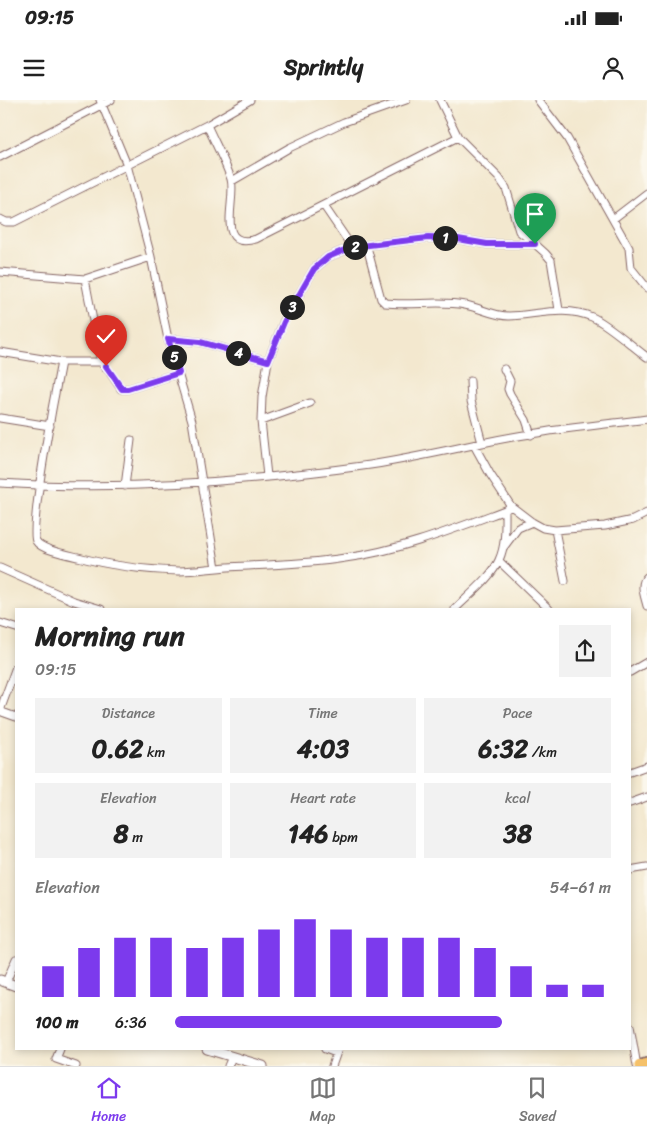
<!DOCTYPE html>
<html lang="en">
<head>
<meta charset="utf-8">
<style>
	:root { --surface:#fff; --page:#f2f2f2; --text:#222; --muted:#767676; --line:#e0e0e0; --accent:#7c3aed }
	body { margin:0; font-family:Sriracha,sans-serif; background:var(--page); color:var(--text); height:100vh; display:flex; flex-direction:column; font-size:19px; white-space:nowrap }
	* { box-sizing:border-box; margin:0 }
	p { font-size:16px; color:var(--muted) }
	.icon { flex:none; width:28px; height:28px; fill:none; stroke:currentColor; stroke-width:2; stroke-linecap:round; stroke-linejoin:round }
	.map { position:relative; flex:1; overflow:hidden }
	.drawer { position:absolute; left:15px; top:508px; width:616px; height:442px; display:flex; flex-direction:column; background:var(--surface); border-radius:0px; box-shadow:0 2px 8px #0003 }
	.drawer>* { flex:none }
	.pin { position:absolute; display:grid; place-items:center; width:42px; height:42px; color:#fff; margin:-51px -21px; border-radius:50% 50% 50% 0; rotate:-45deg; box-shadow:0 0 5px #0007 }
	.pin .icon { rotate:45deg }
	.km { position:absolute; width:25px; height:25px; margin:-12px; border-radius:50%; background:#222; color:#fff; font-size:14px; line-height:25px; text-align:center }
	.round { display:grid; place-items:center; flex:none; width:52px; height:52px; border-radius:0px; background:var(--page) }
	.head { display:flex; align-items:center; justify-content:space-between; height:85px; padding:0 20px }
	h1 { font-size:28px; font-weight:700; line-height:38px }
	.metrics { display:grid; grid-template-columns:repeat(3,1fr); gap:8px; height:85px; padding:5px 20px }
	.metrics div { display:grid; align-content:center; border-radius:0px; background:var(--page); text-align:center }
	.metrics b { font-size:25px; font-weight:700 }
	.metrics small { font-size:14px; font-weight:400 }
	.metrics p { font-size:14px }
	.chart { height:140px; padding:10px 20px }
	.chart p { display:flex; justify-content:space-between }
	.chart svg { width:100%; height:90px; margin-top:5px; stroke:var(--accent); stroke-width:6 }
	ul { padding:0 20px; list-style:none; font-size:16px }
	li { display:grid; grid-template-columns:80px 60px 1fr; align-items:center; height:38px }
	li i { height:12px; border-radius:6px; background:var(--accent) }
	.status { display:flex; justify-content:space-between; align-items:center; height:35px; padding:0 25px; background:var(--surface); direction:ltr }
	.status svg { height:14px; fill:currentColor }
	header { display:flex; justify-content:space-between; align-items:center; height:65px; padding:0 20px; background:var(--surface); font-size:22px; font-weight:700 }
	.tab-bar { display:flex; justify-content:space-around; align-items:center; height:70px; border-top:1px solid var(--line); background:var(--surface); font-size:14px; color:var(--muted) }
	.tab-bar a { display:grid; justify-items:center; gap:2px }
	.tab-bar .active { color:var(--accent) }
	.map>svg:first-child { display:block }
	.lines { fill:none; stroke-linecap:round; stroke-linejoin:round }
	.minor-casing { stroke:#856564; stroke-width:9 }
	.tertiary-casing { stroke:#856564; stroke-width:11 }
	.trunk-casing { stroke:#856564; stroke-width:14 }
	.minor { stroke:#fff; stroke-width:7 }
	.tertiary { stroke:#fff; stroke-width:9 }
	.trunk { stroke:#f5c16b; stroke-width:11 }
	.route-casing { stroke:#fff; stroke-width:10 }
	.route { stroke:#7c3aed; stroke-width:6 }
</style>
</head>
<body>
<div class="status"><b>09:15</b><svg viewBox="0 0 49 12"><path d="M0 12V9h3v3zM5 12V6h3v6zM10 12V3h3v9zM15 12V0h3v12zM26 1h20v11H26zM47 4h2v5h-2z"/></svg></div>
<header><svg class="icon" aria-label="menu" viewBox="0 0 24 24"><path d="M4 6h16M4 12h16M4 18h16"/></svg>Sprintly<svg class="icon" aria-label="person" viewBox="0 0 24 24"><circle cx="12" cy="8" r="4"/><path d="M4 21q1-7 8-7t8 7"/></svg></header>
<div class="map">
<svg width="647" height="966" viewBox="0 0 647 966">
	<rect width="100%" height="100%" fill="#fbf7ec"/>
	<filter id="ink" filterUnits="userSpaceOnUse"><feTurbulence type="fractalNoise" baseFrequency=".02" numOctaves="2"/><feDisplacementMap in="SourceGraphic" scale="10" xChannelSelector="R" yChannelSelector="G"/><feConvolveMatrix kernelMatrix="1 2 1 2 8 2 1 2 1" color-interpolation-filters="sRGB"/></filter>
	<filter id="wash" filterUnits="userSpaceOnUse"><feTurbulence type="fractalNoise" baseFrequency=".0096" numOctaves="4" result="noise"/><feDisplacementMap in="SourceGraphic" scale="20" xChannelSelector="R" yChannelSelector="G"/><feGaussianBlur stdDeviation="1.12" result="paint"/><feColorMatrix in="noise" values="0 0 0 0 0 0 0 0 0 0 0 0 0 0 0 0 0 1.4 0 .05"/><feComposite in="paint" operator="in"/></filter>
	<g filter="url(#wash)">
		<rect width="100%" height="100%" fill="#f3e8cf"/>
	</g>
	<g filter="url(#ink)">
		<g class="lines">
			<defs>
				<path id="minor" d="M100 0 127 65 151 157 168 239 192 321 216 468
					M440 0 458 37 499 78 506 88 519 131 535 144
					M538 0 567 38 629 148 631 168 647 188
					M207 25C215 43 225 61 231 79 237 99 214 151 256 139L458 37
					M0 57 111 0
					M232 81 289 48 344 22 406 0
					M324 106 352 147
					M0 119 6 122H14L207 25 250 0
					M613 119 647 93
					M367 147 381 199 385 203C412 206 439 200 465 205 481 208 493 216 509 216 537 215 565 205 592 217 608 224 632 246 647 257
					M0 172 85 179 151 157
					M85 179 101 262 109 271 120 287 121 289H128L179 273
					M168 239 200 242 268 261
					M0 252 61 262H101
					M61 262C56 287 29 428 36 441 41 450 69 455 78 457 111 466 145 470 179 471 195 471 212 468 228 467 267 465 307 464 345 458 399 451 454 429 505 410L511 406
					M504 269 510 281 508 289 510 294 526 320 531 335
					M470 281 471 301 482 343
					M0 318 50 326
					M261 321 310 303
					M474 345 490 374 511 406 532 422 543 428 555 430 605 426 633 420 647 413
					M267 376 261 321 262 297 268 261 284 221 303 188 314 169 328 157 352 147 427 138 458 139 487 144H535L545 153 551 160 559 210
					M0 383C124 391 248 382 370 365 408 359 445 351 482 343 536 331 592 326 647 319
					M125 386 131 340
					M555 430 565 481
					M503 448 518 428 532 422
					M499 461 549 509
					M0 468 74 501 101 509
					M647 477C639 484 645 497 647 506
					M455 509C468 496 492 477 499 460 506 445 505 426 505 410
					M0 523 16 528
					M16 567 1 608 2 612 16 617
					M630 572 647 562
					M630 672 647 666
					M630 703 647 697
					M630 770 647 767
					M6 882 16 859
					M630 926 637 966
					M60 949 56 959 76 966
					M325 949 336 953
					M228 966 232 957
					M332 966 338 949"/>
				<path id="tertiary" d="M0 880 16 886
					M207 949 263 966"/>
				<path id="trunk" d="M640 966 647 964"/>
			</defs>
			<!-- minor casing -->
			<use href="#minor" class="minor-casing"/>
			<!-- tertiary casing -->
			<use href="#tertiary" class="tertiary-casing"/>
			<!-- trunk casing -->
			<use href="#trunk" class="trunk-casing"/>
			<!-- minor -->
			<use href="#minor" class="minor"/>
			<!-- tertiary -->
			<use href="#tertiary" class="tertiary"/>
			<!-- trunk -->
			<use href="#trunk" class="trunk"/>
		</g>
	</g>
	<g class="lines" filter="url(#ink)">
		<defs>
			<path id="route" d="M106 266 122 289H128L179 273 168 239 200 242 268 261 284 222 303 188 314 169 328 157 352 147 428 138 458 139 487 144H535"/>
		</defs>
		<!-- route casing -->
		<use href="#route" class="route-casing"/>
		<!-- route -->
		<use href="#route" class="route"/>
	</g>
</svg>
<div class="pin" style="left:535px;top:144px;background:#1e9e55"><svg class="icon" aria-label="arrive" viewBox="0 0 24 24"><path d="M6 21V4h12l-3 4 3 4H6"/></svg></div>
<div class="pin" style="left:106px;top:266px;background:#d93025"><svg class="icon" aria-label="check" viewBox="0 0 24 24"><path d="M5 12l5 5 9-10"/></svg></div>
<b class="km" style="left:445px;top:138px">1</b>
<b class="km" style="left:355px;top:147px">2</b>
<b class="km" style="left:292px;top:207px">3</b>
<b class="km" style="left:238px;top:253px">4</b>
<b class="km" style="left:174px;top:257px">5</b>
<section class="drawer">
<div class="head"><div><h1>Morning run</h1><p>09:15</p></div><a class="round"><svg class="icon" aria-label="share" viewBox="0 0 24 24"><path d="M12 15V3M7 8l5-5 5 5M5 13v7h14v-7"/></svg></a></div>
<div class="metrics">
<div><p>Distance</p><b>0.62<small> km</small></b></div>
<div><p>Time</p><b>4:03</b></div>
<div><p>Pace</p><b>6:32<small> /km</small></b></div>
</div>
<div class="metrics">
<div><p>Elevation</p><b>8<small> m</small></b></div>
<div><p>Heart rate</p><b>146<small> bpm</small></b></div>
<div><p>kcal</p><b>38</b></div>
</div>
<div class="chart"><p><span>Elevation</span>54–61 m</p>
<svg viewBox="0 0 160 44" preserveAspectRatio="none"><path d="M5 44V29M15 44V20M25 44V15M35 44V15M45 44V20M55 44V15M65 44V11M75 44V6M85 44V11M95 44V15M105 44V15M115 44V15M125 44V20M135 44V29M145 44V38M155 44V38"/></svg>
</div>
<ul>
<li><b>100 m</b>6:36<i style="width:75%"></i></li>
</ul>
</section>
</div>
<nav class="tab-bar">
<a class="active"><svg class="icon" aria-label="home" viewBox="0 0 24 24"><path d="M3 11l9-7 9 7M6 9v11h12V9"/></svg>Home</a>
<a><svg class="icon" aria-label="map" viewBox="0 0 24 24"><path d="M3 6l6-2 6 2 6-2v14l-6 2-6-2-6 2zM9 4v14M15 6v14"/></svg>Map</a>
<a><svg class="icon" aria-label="saved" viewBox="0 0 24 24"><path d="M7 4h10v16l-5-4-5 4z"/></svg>Saved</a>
</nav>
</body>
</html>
